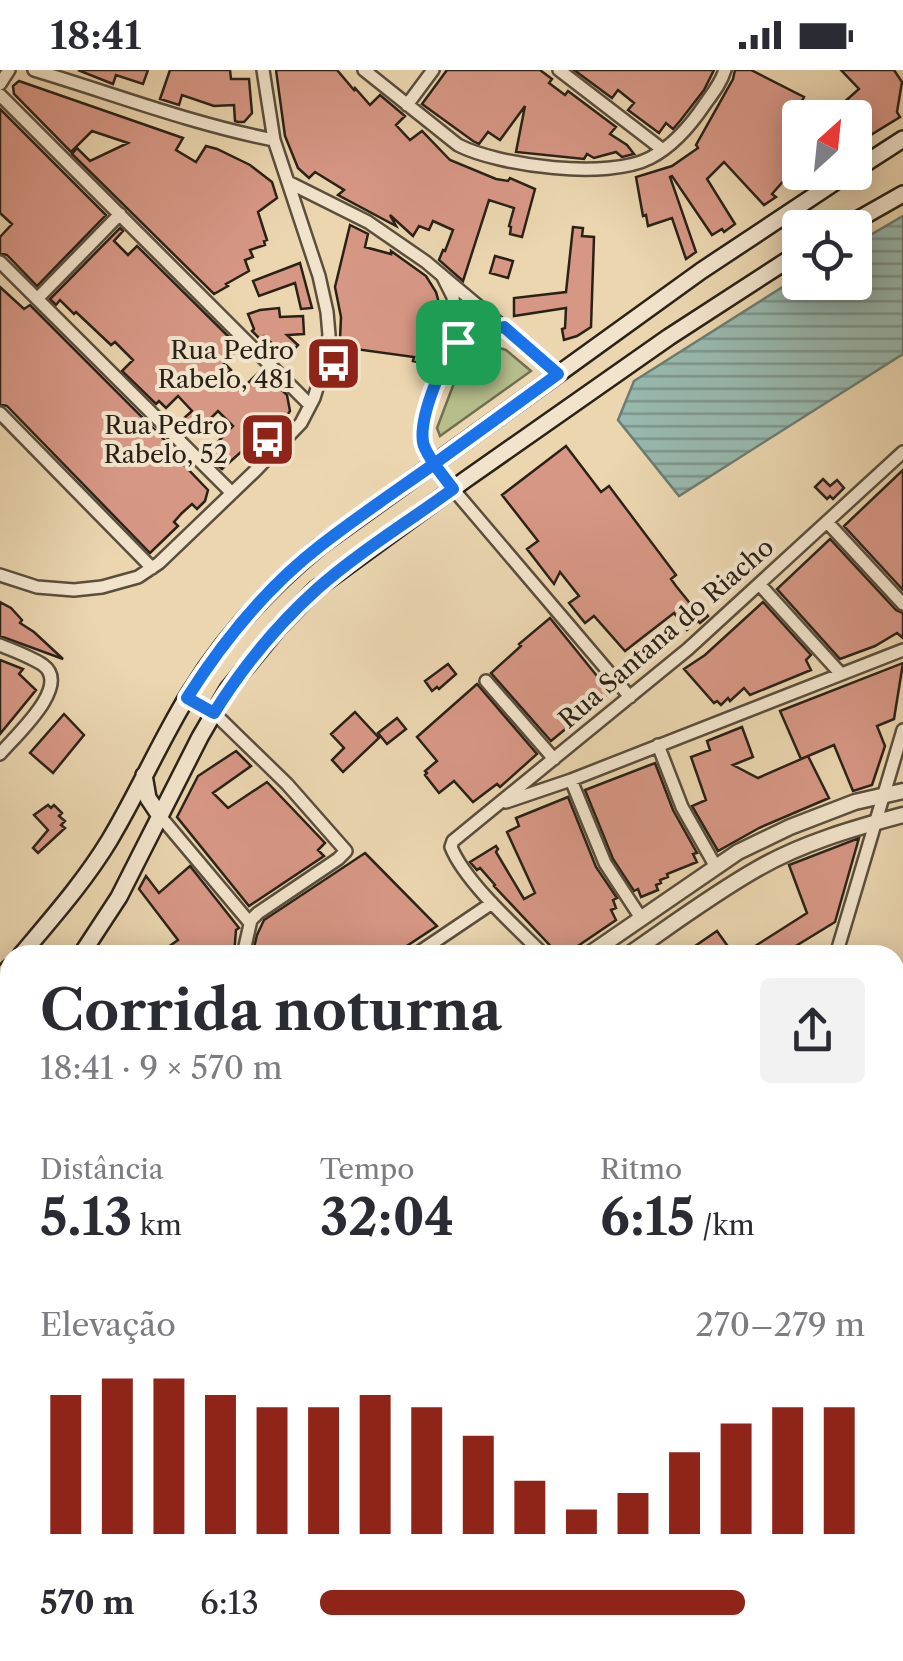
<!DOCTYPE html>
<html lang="pt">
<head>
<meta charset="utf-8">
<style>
	:root { --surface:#fff; --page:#f2f2f3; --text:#2b2b33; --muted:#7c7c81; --accent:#8f2418 }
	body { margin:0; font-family:"Libre Caslon Text",serif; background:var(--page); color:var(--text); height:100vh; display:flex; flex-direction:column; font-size:38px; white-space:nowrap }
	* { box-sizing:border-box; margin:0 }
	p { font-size:32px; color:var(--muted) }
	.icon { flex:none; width:55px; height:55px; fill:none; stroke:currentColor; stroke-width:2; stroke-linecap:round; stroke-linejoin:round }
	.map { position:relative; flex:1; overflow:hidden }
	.details { position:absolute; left:0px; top:875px; width:905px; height:718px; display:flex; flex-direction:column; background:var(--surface); border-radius:30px 30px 0 0; box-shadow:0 5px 25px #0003 }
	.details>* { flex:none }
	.needle { width:65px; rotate:27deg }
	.controls { position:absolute; left:782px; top:30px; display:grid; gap:20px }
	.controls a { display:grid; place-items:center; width:90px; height:90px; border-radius:10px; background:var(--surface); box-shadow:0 5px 25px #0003; font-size:50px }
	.pin { position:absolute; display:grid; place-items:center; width:85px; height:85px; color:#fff; margin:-42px; border-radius:20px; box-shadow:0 5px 15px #0006 }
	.round { display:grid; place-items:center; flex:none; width:105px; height:105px; border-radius:10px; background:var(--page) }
	.head { display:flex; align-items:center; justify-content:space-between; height:170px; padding:0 40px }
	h1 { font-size:55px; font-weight:800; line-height:75px }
	.stats { display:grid; grid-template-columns:repeat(3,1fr); gap:15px; height:170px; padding:10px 40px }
	.stats div { display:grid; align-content:center }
	.stats b { font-size:50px; font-weight:800 }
	.stats small { font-size:28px; font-weight:400 }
	.stats p { font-size:28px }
	.chart { height:280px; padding:20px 40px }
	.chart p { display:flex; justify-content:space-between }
	.chart svg { width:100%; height:180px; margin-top:10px; stroke:var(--accent); stroke-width:6 }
	ul { padding:0 40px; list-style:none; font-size:32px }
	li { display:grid; grid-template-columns:160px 120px 1fr; align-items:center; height:75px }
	li i { height:25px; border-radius:12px; background:var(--accent) }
	.status { display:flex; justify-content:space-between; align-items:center; height:70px; padding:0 50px; background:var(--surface); direction:ltr }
	.status svg { height:28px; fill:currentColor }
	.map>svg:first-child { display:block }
	.park { fill:#b7be8c; stroke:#707052; stroke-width:2.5 }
	.water { fill:url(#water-rules); stroke:#6c7c72; stroke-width:2.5 }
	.building { fill:#d79785; stroke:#2a2117; stroke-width:2.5 }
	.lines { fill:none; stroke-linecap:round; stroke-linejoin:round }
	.minor-casing { stroke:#5a4e3d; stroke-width:16 }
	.tertiary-casing { stroke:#5a4e3d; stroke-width:19 }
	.secondary-casing { stroke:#2a2117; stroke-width:20 }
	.minor { stroke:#f2e4cc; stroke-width:11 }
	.tertiary { stroke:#f2e4cc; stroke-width:14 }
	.secondary { stroke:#f2e4cc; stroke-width:15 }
	.route-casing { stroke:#fff; stroke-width:20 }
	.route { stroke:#1a73e8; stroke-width:12 }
	.labels { text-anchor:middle; stroke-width:8; stroke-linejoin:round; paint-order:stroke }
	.poi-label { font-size:25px; fill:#2a2117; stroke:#f2e4cc; text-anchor:end }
	.street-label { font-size:25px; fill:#2a2117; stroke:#f2e4cc }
</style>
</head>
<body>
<div class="status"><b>18:41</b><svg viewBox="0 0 49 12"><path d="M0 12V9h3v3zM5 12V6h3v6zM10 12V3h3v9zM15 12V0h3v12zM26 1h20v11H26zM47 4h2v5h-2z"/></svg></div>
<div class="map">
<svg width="903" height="1591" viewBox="0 0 903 1591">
	<defs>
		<pattern id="water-rules" width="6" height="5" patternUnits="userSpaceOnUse" patternTransform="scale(2.5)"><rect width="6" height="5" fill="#98b9af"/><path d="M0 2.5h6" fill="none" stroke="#7c968d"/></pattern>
	</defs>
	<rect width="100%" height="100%" fill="#ebd6b0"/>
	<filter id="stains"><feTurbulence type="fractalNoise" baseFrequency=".002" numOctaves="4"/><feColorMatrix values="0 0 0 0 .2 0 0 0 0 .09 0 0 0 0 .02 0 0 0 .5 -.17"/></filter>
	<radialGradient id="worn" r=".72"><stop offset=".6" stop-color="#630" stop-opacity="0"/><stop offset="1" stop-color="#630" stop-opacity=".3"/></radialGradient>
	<!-- park -->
	<path class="park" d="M489 275 506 280 531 301 440 366 437 358 462 292 474 280Z
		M903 1332V1514L895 1509V1340Z"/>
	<!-- water -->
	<path class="water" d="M903 146V284L679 426 618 350 634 311 800 206V212H855V174Z"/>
	<!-- building -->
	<path class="building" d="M78 0H148L143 14 116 5 113 14Z
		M170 0H230L231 9H249L252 43 244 52H238L235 51 234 35 214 36 182 25 179 35 160 29Z
		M276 0H337L354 20 355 18 370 35 380 25 405 46 396 55 410 70 422 61 450 90 496 109 508 111 510 108 535 119 522 167 510 164 511 157 509 156 514 138 489 130 463 211 439 190 443 180 445 181 453 160 433 151 429 160 419 156 413 166 390 145 396 156 338 125 344 120 315 102 309 108 298 98 285 66Z
		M447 0H540L552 9 549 13 565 25 568 21 616 57 610 64 627 75 634 84 622 87 616 82 594 88 587 84 584 89 516 82 525 36 500 70 488 62 479 74 473 71 422 34Z
		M574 0H714L704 20 680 51 673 59 666 53 659 63 628 40 634 33 618 20 612 28Z
		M735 0H751L804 27 796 43 800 45V106L794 99 772 124 776 127 764 135 724 92 707 109 735 154 724 162 722 159 712 165 672 106 670 107 696 182 686 189 672 148 648 156 646 145 643 146 636 107 672 96 698 78 696 75 733 9Z
		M841 0H894L902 12 897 42 900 47 869 66 852 43 846 48H826L840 33 841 35 859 19Z
		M19 11 183 68 176 80 196 92 206 76 217 79 250 95 272 112 277 128 258 142 267 170 264 171 265 175 250 180 253 187 245 190 249 201 226 214 228 216 214 224 72 84 77 78 90 91 128 73 92 61 71 82 14 24 13 16Z
		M0 39 106 145 37 216 7 185 0 183V167L12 154 0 143Z
		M350 155 368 164 365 177 391 184V181L426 206 436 222 443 248 440 279 433 295 413 291 414 287 355 279V276L340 269 341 247 335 217Z
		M573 157 583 158 582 166 594 167 591 257 577 266 564 270 562 259 565 258 566 238 514 246V228L566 222Z
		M120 158 123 161 114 171 128 185 137 176 240 278 224 293 231 300 225 306 240 321 261 300 287 325 290 341 284 350 275 359 261 345 244 366 251 373 222 399 214 392 217 389 209 381 233 356 218 341 196 363 183 349 192 341 178 326 166 338 159 331 156 334 122 301 133 290 115 272 111 275 76 242 74 244 60 230 56 235 50 229Z
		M495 186 513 191 508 208 490 203Z
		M300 193 312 238 301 239 295 213 259 226 253 211Z
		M0 217 24 239 30 235 155 360 187 394 185 396 208 420 205 431 197 439 192 434 182 443 174 452 178 456 150 483 7 336 0 334Z
		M279 238 280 247 303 246 304 264 287 265 298 275 287 287 264 266 260 269 252 261 254 259 248 244 260 240Z
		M566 376 601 422 609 416 676 505 671 509 676 516 693 537 698 533 708 546 700 553 698 551 687 560 674 543 625 581 594 546 585 553 569 533 579 526 560 502 554 514 527 479 538 471 502 425Z
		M903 400V520L844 456Z
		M823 409 830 416 837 410 844 418 833 429 830 426 827 429 815 417Z
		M830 469 896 540 903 543V568L897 563 875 576 840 589 777 519Z
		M0 532 11 538 22 550 20 553 34 562 63 589 0 566Z
		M763 532 811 585 806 590 811 600 750 625 744 618 730 631 728 628 721 635 717 631 714 633 684 599 705 585Z
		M550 548 610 622 551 671 491 603 521 576 519 574Z
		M0 590 23 599 19 604 36 620 0 664Z
		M903 593 894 649 877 656 885 676 872 715 853 721 834 675 801 689 780 641Z
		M448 594 456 604 439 619 437 617 432 621 425 611Z
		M477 614 537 684 500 717 497 714 473 732 454 711 439 723 425 705 427 703 425 701 437 691 417 667Z
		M355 642 379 668 343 702 332 690 344 678 331 664Z
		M64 644 84 665 53 703 30 683Z
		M397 648 406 659 387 674 378 663Z
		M742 657 753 687 733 695 758 708 808 686 829 728 759 758 718 781 692 736 706 730 691 687 710 680 707 671Z
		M236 681 251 696 213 723 228 738 267 712 325 773 318 780 324 786 249 836 177 747 198 706Z
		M655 693 673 740 697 783 693 784 697 792 667 804 668 807 660 810 661 813 656 815 658 820 641 827 638 819 634 821 613 789 585 720Z
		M568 727 596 797 617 828 613 830 616 838 611 840 616 850 566 884 559 885 494 816 495 815 480 798 477 800 470 792 496 776 498 779 496 782 524 829 535 823 507 762 519 756 516 748Z
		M48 735 51 738 54 735 62 743 59 746 65 751 61 755 65 758 38 783 33 778 48 760 34 745Z
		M859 768 835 852 781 885H741L807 843 789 795Z
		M365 783 437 856 393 885H272L253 882 257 865 264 850Z
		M190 796 239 858 236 860 234 885H157L178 870 139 819 146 806 159 823Z
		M717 861 734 885H682Z
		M0 996 10 1011V1057L0 1064Z
		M10 1107V1172L0 1162V1113Z
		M0 1216 10 1230V1297L0 1305Z
		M10 1332V1436L1 1443 10 1454 0 1459V1340Z"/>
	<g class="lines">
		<defs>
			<path id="minor" d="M34 0C114 24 192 54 274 70
				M364 0 458 75C499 96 608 110 650 88 673 76 691 55 705 34 713 23 721 13 725 0
				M559 0 663 80
				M0 14 9 0
				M0 25 310 335
				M407 35 433 0
				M288 112 368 152 426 192 558 303
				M0 192 232 423
				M443 207 453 227 458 272
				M37 229 120 144
				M504 257C484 261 465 264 452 279 440 304 419 343 423 371 425 388 443 405 453 419L630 627
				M0 343 152 498
				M827 452 903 534
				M0 505 37 517 74 520 102 517 138 507 159 493 256 400 301 353 314 328 322 302 329 265 327 242 319 206 274 70 263 0
				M760 515 840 603
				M0 575C14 581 31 587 43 595 72 616 15 666 0 684
				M486 611 554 689
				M187 627 214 643 287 714 346 781 338 789 258 843 251 850 243 885
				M658 675 682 737 716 797
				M571 710 605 793 641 848
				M506 732 571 710 903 580
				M160 746 250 853
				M415 885 492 833
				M544 885C516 857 465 812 451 777L453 771 688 579 903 382
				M836 885 903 660
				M895 934 903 931
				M0 1088 10 1080
				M895 1112 903 1108
				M0 1198 10 1211
				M895 1239 903 1247
				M0 1322 10 1314
				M0 1472 10 1463
				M0 1565 10 1558
				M38 1582 40 1591
				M168 1582 169 1591
				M543 1582 547 1591
				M660 1582 666 1591
				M735 1582 741 1591
				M270 1591 273 1582"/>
			<path id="tertiary" d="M588 885 738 782 790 757 855 732 903 721
				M628 885C670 856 713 824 757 799 802 773 854 758 903 745
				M337 1582 340 1591
				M362 1582 364 1591"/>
			<path id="secondary" d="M855 100 903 69
				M843 158 903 124
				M144 705 148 728 160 746
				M21 885C52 848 84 812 109 771 138 723 160 671 189 624 224 567 269 518 320 476L701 201 850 102
				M81 885 119 827 200 667 228 619 279 557 316 519 465 410 669 267 800 182
				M0 907 10 897
				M0 974 10 966
				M895 1306 903 1299
				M895 1533 903 1537
				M761 1591 770 1582
				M791 1591 799 1582"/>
		</defs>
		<!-- minor casing -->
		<use href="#minor" class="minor-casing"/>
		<!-- tertiary casing -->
		<use href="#tertiary" class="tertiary-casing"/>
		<!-- secondary casing -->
		<use href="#secondary" class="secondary-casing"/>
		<!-- minor -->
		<use href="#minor" class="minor"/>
		<!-- tertiary -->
		<use href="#tertiary" class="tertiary"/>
		<!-- secondary -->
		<use href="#secondary" class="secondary"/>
	</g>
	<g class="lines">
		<defs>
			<path id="route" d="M458 272C442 291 419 347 423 372 424 379 430 387 434 394 396 421 357 447 320 476 267 517 223 571 187 628L214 643C242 598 277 555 317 519 359 482 408 452 453 419L434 394 558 304 504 257 480 262 458 272"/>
		</defs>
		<!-- route casing -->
		<use href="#route" class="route-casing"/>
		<!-- route -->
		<use href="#route" class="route"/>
	</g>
	<!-- icons -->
	<defs>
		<symbol id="bus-square" viewBox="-11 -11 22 22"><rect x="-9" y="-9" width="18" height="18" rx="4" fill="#8f2418" stroke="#f2e4cc"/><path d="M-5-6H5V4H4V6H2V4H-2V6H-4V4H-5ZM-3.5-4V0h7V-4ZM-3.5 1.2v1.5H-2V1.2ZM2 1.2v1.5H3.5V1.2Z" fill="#fff"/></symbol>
	</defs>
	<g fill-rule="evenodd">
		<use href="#bus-square" x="302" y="262" width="63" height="63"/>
		<use href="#bus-square" x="236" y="338" width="63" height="63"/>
	</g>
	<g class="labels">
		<!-- poi labels -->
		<g class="poi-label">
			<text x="294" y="289">Rua Pedro<tspan x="294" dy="29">Rabelo, 481</tspan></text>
			<text x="228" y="364">Rua Pedro<tspan x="228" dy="29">Rabelo, 52</tspan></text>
		</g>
		<!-- street labels -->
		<g class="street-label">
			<text transform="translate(666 563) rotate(-41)" y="9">Rua Santana do Riacho</text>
		</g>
	</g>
	<rect width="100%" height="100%" filter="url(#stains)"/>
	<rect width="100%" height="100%" fill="url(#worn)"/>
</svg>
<div class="controls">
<a><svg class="needle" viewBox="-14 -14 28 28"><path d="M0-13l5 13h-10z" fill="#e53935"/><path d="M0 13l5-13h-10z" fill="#7c7c81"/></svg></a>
<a><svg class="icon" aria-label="locate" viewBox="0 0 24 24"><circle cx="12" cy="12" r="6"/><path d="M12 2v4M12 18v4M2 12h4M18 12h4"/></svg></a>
</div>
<div class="pin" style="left:458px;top:272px;background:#1e9e55"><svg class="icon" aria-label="arrive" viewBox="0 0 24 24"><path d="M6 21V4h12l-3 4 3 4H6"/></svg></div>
<section class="details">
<div class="head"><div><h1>Corrida noturna</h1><p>18:41 · 9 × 570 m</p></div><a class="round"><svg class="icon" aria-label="share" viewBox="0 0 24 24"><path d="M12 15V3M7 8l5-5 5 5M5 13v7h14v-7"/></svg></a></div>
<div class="stats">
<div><p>Distância</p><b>5.13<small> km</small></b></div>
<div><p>Tempo</p><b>32:04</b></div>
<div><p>Ritmo</p><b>6:15<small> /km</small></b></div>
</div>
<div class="chart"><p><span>Elevação</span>270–279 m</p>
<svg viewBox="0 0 160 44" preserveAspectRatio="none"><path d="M5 44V10M15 44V6M25 44V6M35 44V10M45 44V13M55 44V13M65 44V10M75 44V13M85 44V20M95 44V31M105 44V38M115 44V34M125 44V24M135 44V17M145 44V13M155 44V13"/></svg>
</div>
<ul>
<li><b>570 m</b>6:13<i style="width:78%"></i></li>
</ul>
</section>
</div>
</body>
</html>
